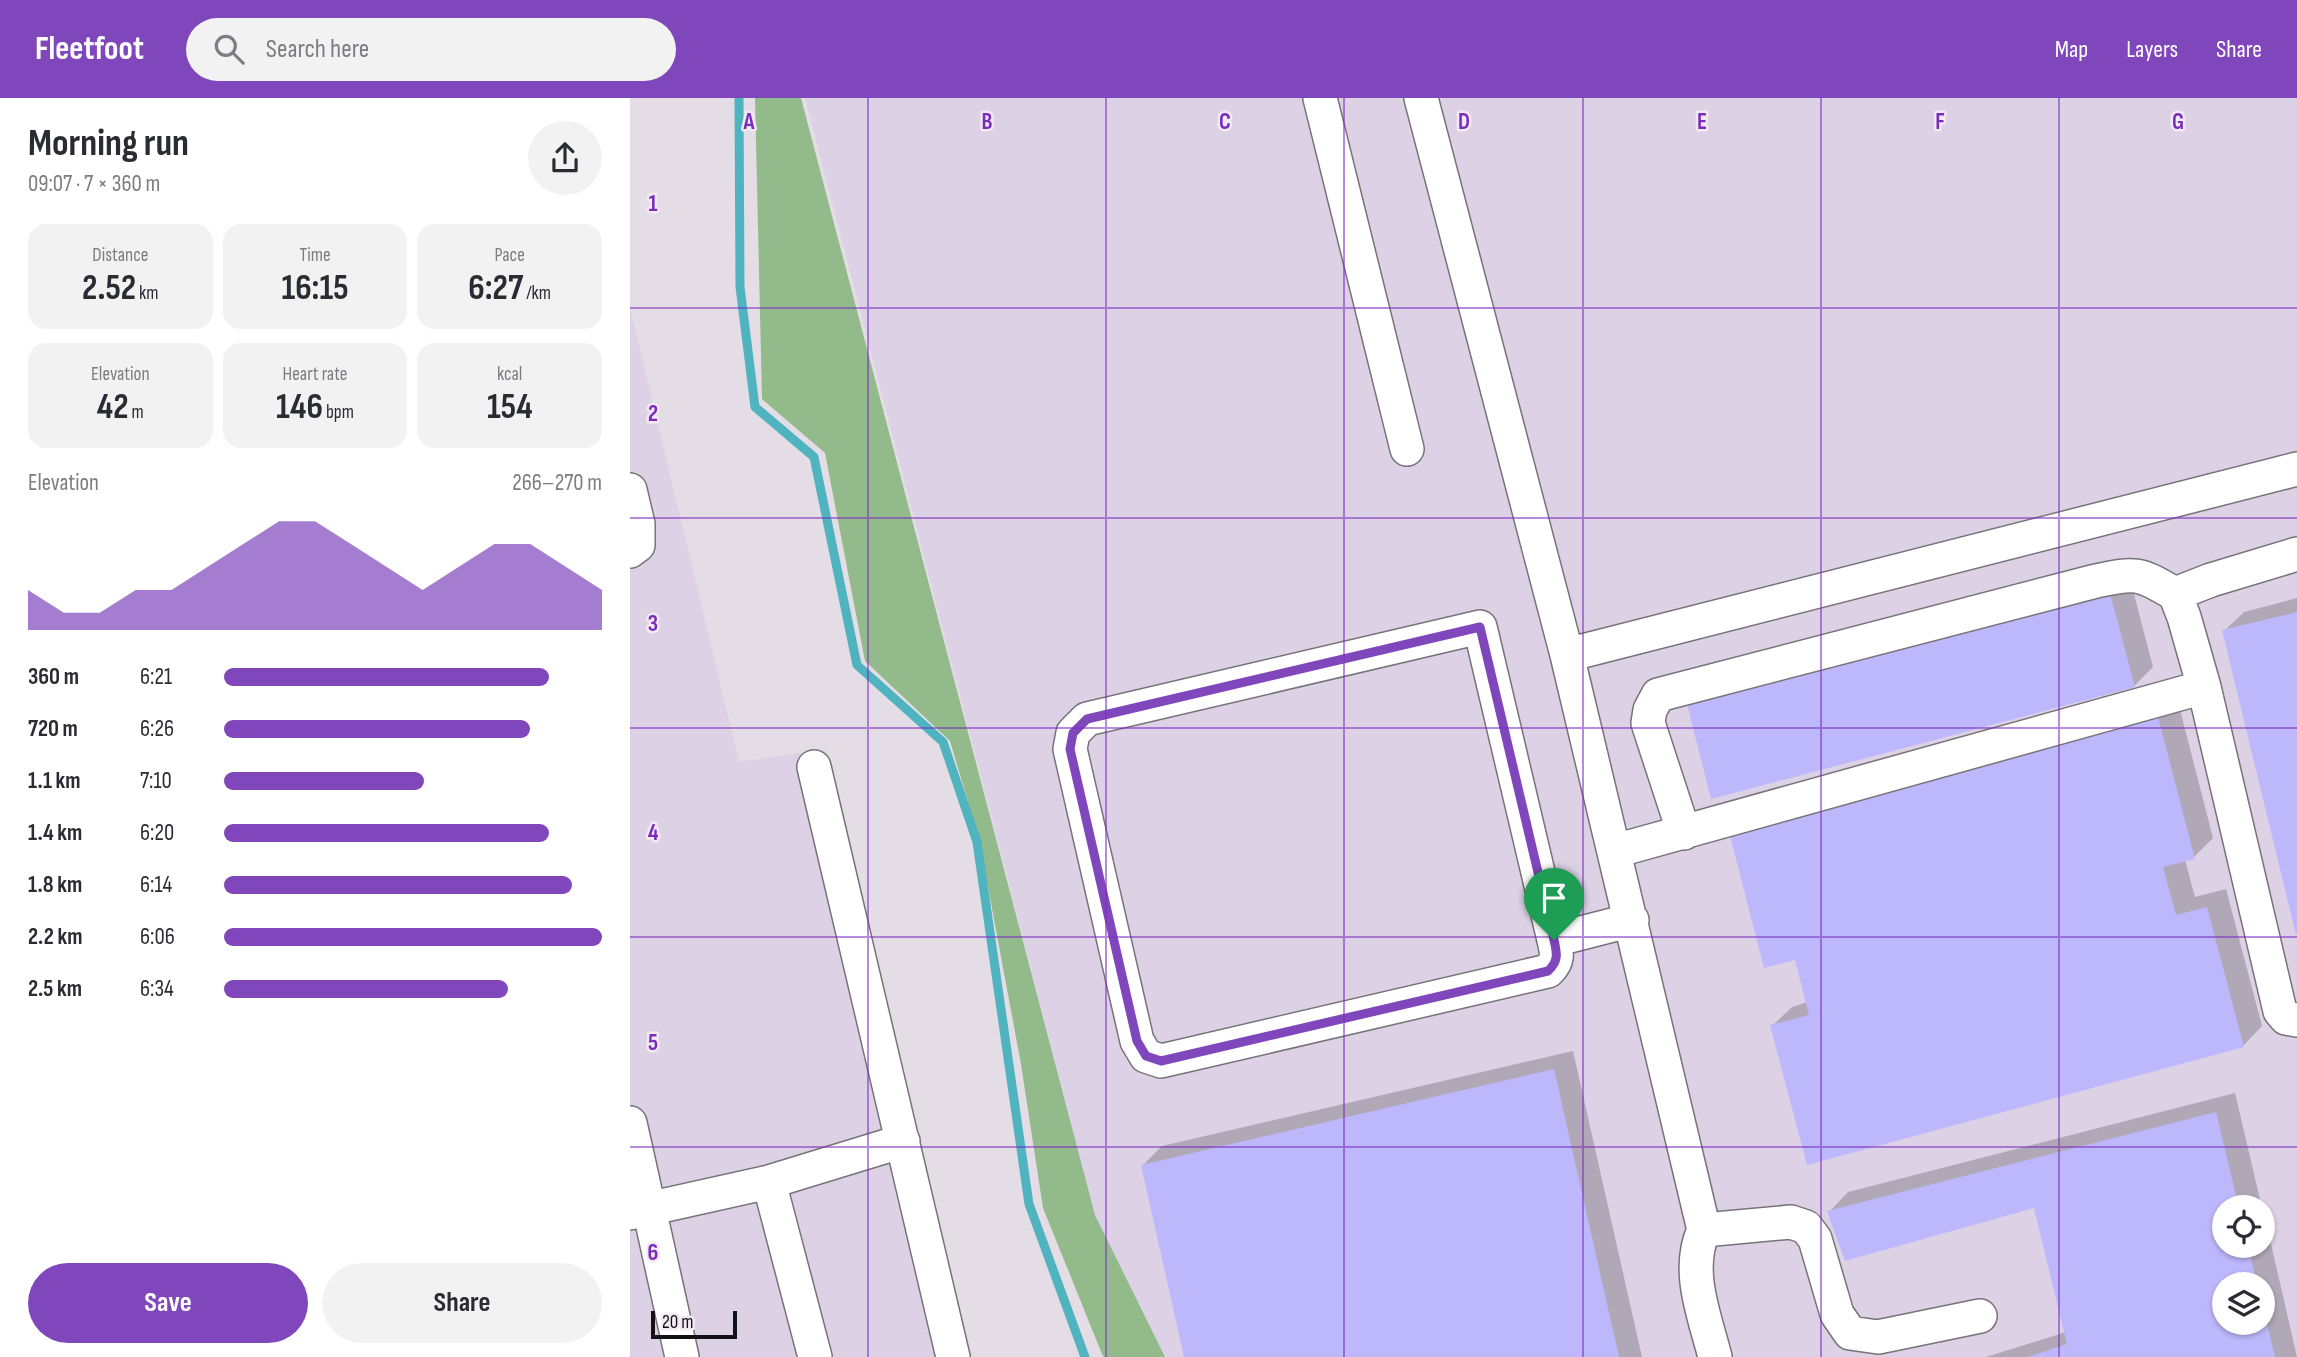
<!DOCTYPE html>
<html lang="en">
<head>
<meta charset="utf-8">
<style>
	:root { --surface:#fff; --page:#f2f2f3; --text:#2b2b33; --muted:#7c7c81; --accent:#8047bd }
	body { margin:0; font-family:"Sofia Sans Condensed",sans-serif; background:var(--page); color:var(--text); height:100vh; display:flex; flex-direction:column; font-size:26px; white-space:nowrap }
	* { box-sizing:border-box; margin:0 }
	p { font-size:23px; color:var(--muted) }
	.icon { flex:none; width:38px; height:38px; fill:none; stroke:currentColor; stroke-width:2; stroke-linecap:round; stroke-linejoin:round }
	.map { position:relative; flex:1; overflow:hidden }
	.drawer { display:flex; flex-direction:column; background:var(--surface); width:630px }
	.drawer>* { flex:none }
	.controls { position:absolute; left:1582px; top:1097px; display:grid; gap:14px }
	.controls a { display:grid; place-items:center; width:63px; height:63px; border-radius:50%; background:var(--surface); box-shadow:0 2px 5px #0004; font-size:35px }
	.scale { position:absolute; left:21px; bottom:18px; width:86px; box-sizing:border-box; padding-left:7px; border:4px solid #141215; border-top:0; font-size:19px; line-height:24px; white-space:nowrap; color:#141215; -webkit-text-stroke:5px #f2eaf2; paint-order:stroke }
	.pin { position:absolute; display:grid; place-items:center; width:60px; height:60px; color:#fff; margin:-72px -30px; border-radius:50% 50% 50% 0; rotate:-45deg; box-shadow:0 0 7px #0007 }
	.pin .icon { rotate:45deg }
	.round { display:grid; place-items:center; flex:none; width:74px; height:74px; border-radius:37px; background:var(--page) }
	.summary { display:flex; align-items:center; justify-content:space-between; height:119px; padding:0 28px }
	h1 { font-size:38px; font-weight:700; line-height:52px }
	.figures { display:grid; grid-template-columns:repeat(3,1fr); gap:10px; height:119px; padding:7px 28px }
	.figures div { display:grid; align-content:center; border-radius:18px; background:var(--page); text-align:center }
	.figures b { font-size:35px; font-weight:700 }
	.figures small { font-size:19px; font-weight:400 }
	.figures p { font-size:19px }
	.chart { height:196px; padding:14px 28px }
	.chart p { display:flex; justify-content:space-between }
	.chart svg { width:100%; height:126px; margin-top:7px; fill:var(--accent); opacity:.7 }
	.action { display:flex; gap:14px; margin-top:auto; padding:14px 28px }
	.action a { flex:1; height:80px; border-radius:42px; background:var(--accent); color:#fff; font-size:28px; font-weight:700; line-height:80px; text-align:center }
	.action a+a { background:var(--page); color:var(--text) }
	ul { padding:0 28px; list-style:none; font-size:23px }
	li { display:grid; grid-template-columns:112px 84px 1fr; align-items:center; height:52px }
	li i { height:18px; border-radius:9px; background:var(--accent) }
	header { display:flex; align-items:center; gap:42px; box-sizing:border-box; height:98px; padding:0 35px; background:var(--accent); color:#fff }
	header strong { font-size:33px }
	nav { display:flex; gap:38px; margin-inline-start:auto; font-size:24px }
	.search { width:490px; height:63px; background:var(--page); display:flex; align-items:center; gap:18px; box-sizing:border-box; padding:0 24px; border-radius:38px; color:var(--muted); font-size:26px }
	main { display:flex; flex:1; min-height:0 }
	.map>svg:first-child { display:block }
	.industrial { fill:#dcd1e5; fill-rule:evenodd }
	.green { fill:#93ba8a }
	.shadow { fill:#0003; fill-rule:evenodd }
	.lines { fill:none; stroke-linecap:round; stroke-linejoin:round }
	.stream { stroke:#4fb4bf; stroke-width:9 }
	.building { fill:#bdb8fb }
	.minor-casing { stroke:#787279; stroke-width:36 }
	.minor { stroke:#fff; stroke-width:33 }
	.route-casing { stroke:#fff; stroke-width:14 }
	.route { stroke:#8047bd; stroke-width:9 }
	.grid { fill:none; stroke:#7b2cbf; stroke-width:2; stroke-opacity:0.55 }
	.grid-label { font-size:23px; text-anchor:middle; font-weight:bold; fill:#7b2cbf; stroke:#f2eaf2; stroke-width:5; stroke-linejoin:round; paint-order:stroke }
</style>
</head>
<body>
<header>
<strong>Fleetfoot</strong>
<div class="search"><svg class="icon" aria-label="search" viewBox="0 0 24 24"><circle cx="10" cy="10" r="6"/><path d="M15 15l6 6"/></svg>Search here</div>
<nav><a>Map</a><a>Layers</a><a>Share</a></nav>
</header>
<main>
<section class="drawer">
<div class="summary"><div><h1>Morning run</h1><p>09:07 · 7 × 360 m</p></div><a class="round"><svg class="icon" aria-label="share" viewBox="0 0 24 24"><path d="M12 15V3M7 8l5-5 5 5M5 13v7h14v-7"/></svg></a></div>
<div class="figures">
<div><p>Distance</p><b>2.52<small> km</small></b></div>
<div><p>Time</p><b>16:15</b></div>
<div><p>Pace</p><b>6:27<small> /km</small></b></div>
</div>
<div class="figures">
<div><p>Elevation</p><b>42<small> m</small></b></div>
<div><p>Heart rate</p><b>146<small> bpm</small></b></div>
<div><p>kcal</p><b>154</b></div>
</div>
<div class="chart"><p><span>Elevation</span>266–270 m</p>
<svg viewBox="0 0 160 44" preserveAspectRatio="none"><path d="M0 44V30L10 38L20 38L30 30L40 30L50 22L60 14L70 6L80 6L90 14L100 22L110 30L120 22L130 14L140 14L150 22L160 30V44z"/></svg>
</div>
<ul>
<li><b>360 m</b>6:21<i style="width:86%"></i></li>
<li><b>720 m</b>6:26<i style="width:81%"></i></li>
<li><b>1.1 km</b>7:10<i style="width:53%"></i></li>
<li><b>1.4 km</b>6:20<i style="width:86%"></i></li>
<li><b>1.8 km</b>6:14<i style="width:92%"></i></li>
<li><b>2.2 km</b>6:06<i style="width:100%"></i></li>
<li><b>2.5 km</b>6:34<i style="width:75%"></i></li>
</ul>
<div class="action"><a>Save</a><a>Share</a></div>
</section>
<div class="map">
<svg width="1667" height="1259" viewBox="0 0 1667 1259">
	<rect width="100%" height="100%" fill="#e4dde5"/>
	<!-- industrial -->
	<path class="industrial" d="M175 0H1667V1259H535L465 1117ZM1594 1110H1633V1148H1594ZM1594 1186H1633V1225H1594Z
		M0 210 109 664 195 651 330 1259H0Z"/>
	<!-- green -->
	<path class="green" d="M125 0H171L465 1117 535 1259H474L472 1256 413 1110 391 966 349 741 320 643 235 563 195 355 132 301Z"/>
	<!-- shadow -->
	<path class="shadow" d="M1499 477 1523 569 1504 588 1059 607Z
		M1667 500V833L1594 533 1614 514Z
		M1547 600 1583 740 1564 759 1555 762 1565 799 1596 791 1632 928 1613 948 1142 928 1162 909 1178 904Z
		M943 953 1012 1259H556L513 1067 532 1048Z
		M1605 995 1632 1110H1594V1148H1633V1111L1667 1259H1356L1436 1234 1405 1108 1199 1114 1218 1094ZM1594 1186H1633V1225H1594Z"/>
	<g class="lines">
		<!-- stream -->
		<path class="stream" d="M109 0 110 189 125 309 184 359 227 567 313 644 347 744 399 1106 455 1259"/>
	</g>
	<!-- building -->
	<path class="building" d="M1480 495 1505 589 1081 701 1057 606Z
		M1667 514V836L1666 837 1592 532Z
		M1528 619 1565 761 1533 769 1546 817 1577 809 1614 949 1177 1067 1140 927 1179 917 1165 862 1134 870 1099 734Z
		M924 971 989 1259H554L511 1067Z
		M1586 1014 1609 1110H1594V1148H1618L1627 1186H1594V1225H1633L1634 1213 1645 1259H1397L1437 1246 1404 1110 1215 1163 1197 1113Z"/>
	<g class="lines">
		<defs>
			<path id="minor" d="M690 0 777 351
				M791 0 937 557 1074 1132C1055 1172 1075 1219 1085 1259
				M0 392 8 426V447L0 453
				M937 557 1667 371
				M1574 589 1650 913 1656 920 1667 922
				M184 669 323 1259
				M1054 735 1018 625 1020 612 1028 597 1466 483C1507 474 1509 475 1545 496
				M985 753 1574 589 1554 519 1545 496 1581 482 1667 456
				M924 842C927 855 929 863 918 873L531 963 516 958 507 943 440 651 443 635 457 621 850 529 924 842 1002 822
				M0 1025 52 1259
				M139 1084 185 1259
				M0 1115 139 1084 273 1043
				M1074 1132 1161 1124 1176 1129 1185 1141 1207 1216 1220 1235 1248 1239 1350 1218"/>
		</defs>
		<!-- minor casing -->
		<use href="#minor" class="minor-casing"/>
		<!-- minor -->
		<use href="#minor" class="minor"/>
	</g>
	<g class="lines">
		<defs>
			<path id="route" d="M850 529 924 842C927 855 929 863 918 873L531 963 516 958 507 943 440 651 443 635 457 621Z"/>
		</defs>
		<!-- route casing -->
		<use href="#route" class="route-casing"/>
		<!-- route -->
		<use href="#route" class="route"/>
	</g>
	<!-- grid -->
	<path class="grid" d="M238 0V1259M476 0V1259M714 0V1259M953 0V1259M1191 0V1259M1429 0V1259M0 210H1667M0 420H1667M0 630H1667M0 839H1667M0 1049H1667"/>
	<g class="grid-label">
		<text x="119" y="31">A</text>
		<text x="357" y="31">B</text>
		<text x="595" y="31">C</text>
		<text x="834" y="31">D</text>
		<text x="1072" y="31">E</text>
		<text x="1310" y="31">F</text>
		<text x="1548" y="31">G</text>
		<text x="23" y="113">1</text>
		<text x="23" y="323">2</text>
		<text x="23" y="533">3</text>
		<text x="23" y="742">4</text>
		<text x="23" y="952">5</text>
		<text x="23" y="1162">6</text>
	</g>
</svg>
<div class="controls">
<a><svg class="icon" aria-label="locate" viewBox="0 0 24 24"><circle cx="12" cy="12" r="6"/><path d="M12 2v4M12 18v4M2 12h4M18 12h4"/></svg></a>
<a><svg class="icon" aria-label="layers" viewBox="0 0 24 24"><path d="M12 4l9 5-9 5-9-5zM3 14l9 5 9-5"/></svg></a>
</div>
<div class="scale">20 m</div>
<div class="pin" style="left:924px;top:842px;background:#1e9e55"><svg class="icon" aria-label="arrive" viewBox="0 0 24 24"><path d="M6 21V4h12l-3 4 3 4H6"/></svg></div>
</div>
</main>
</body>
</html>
